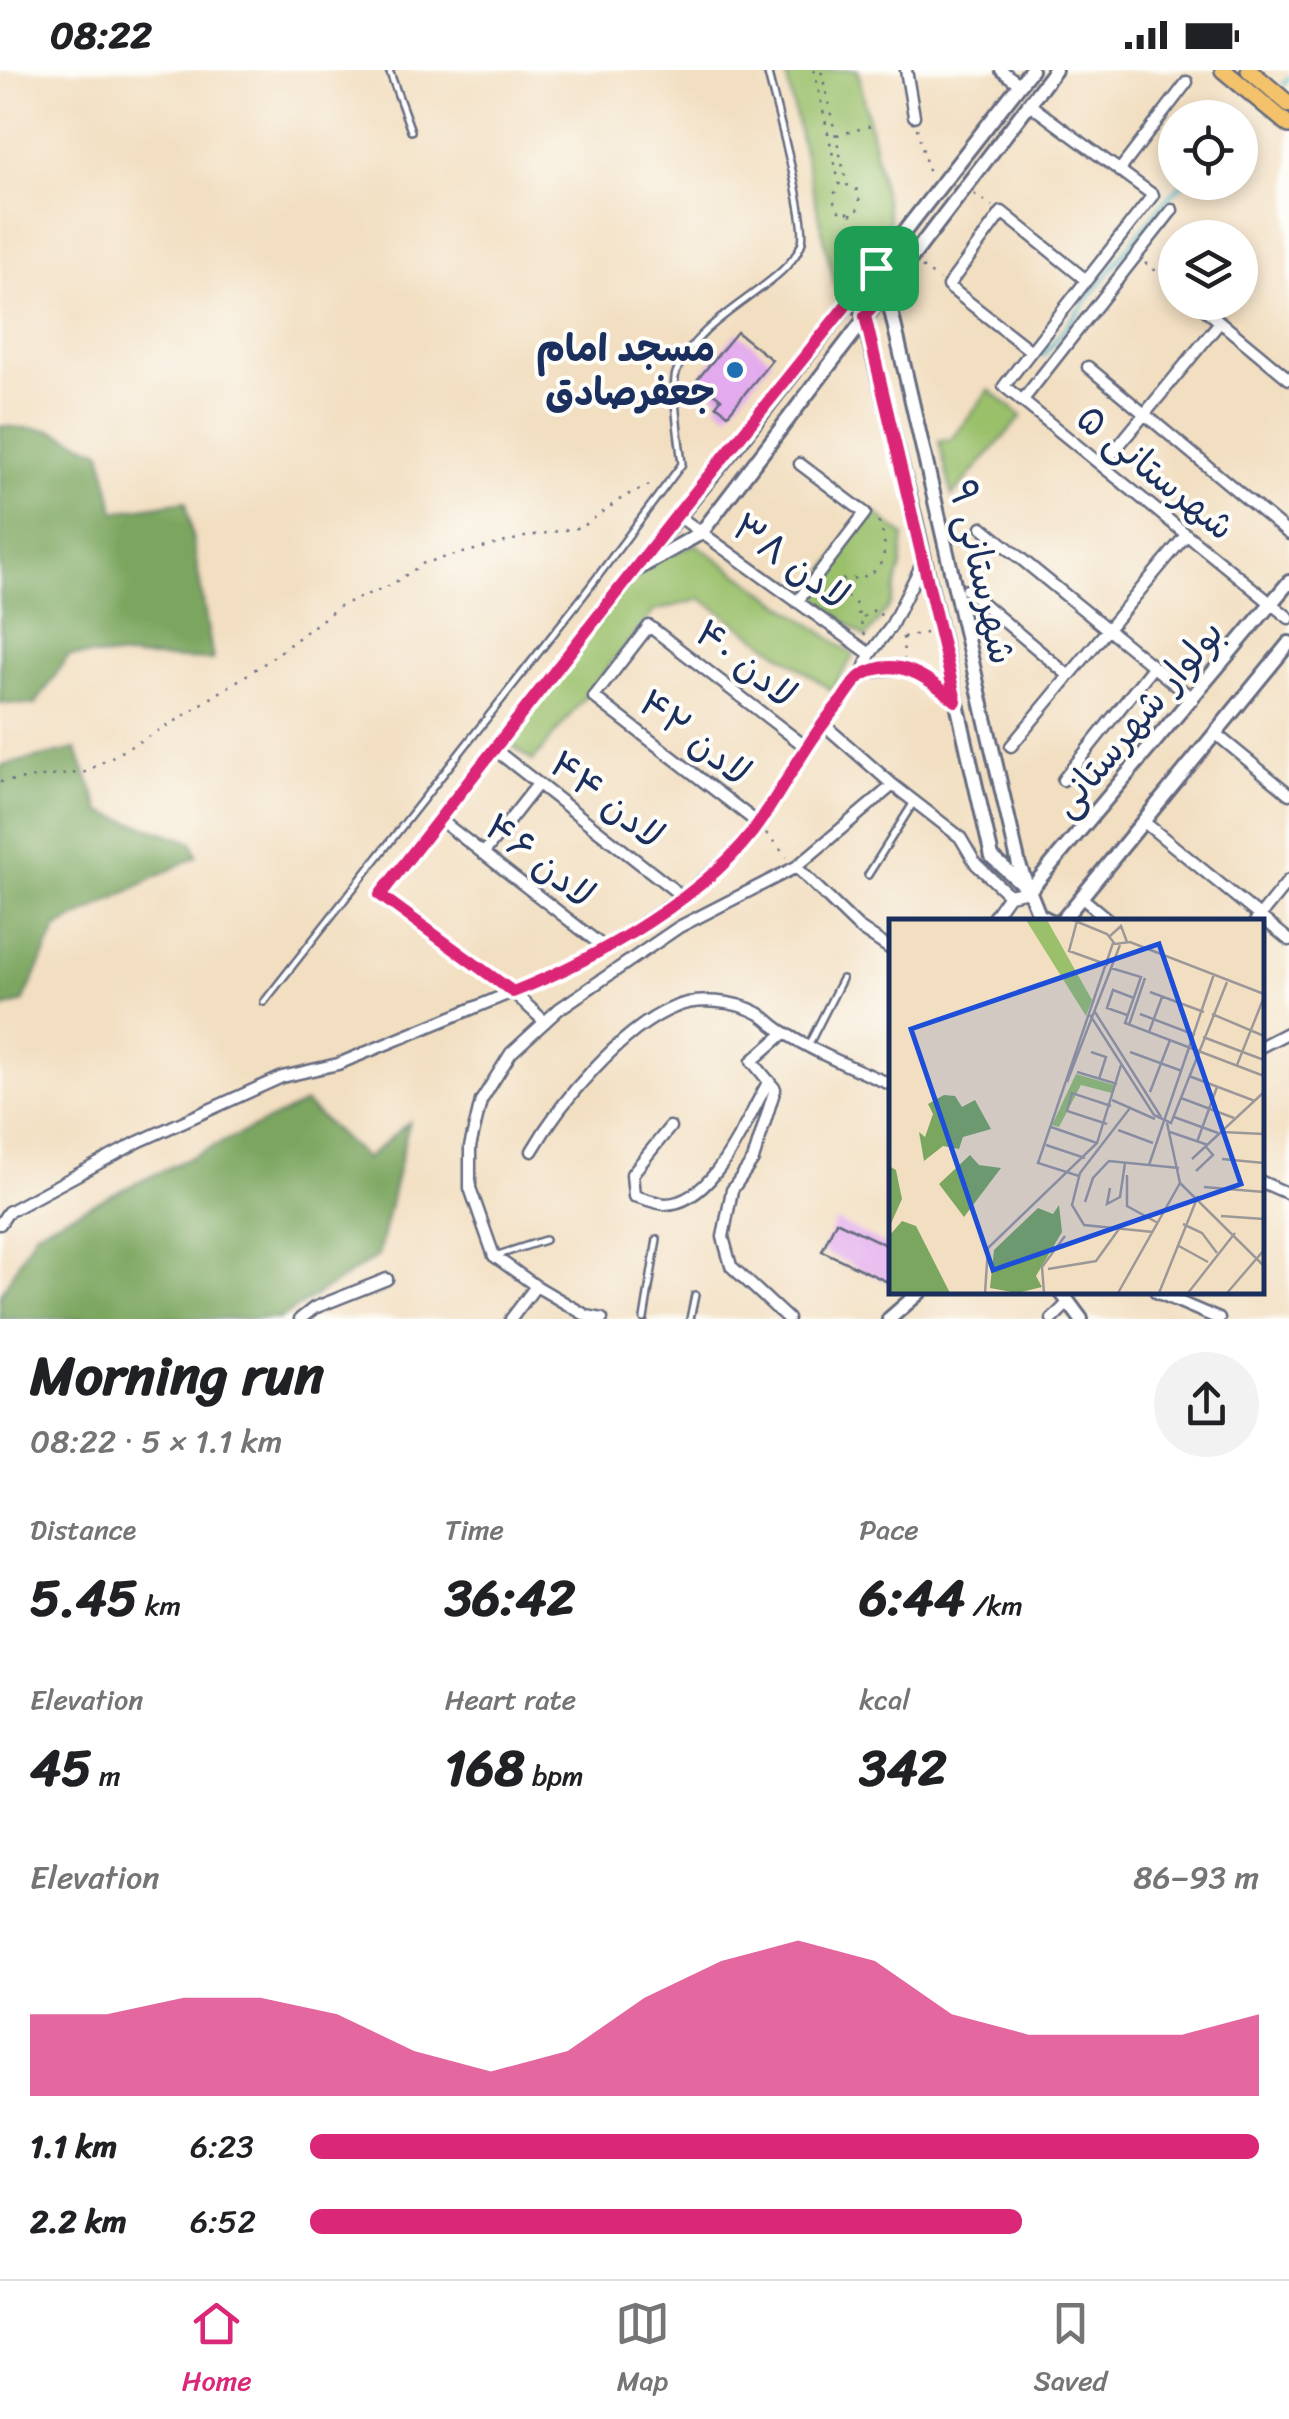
<!DOCTYPE html>
<html lang="en">
<head>
<meta charset="utf-8">
<style>
	:root { --surface:#fff; --page:#f2f2f2; --text:#202124; --muted:#757577; --line:#e0e0e0; --accent:#db2777 }
	body { margin:0; font-family:Sriracha,"Playpen Sans Arabic",sans-serif; background:var(--page); color:var(--text); height:100vh; display:flex; flex-direction:column; font-size:38px; white-space:nowrap }
	* { box-sizing:border-box; margin:0 }
	p { font-size:32px; color:var(--muted) }
	.icon { flex:none; width:55px; height:55px; fill:none; stroke:currentColor; stroke-width:2; stroke-linecap:round; stroke-linejoin:round }
	.map { position:relative; height:1249px; overflow:hidden }
	.details { display:flex; flex-direction:column; background:var(--surface); flex:1 }
	.details>* { flex:none }
	.controls { position:absolute; left:1158px; top:30px; display:grid; gap:20px }
	.controls a { display:grid; place-items:center; width:100px; height:100px; border-radius:50%; background:var(--surface); box-shadow:0 5px 15px #0003; font-size:50px }
	.pin { position:absolute; display:grid; place-items:center; width:85px; height:85px; color:#fff; margin:-42px; border-radius:20px; box-shadow:0 5px 15px #0006 }
	.round { display:grid; place-items:center; flex:none; width:105px; height:105px; border-radius:52px; background:var(--page) }
	.headline { display:flex; align-items:center; justify-content:space-between; height:170px; padding:0 30px }
	h1 { font-size:55px; font-weight:700; line-height:75px }
	.figures { display:grid; grid-template-columns:repeat(3,1fr); gap:15px; height:170px; padding:10px 30px }
	.figures div { display:grid; align-content:center }
	.figures b { font-size:50px; font-weight:700 }
	.figures small { font-size:28px; font-weight:400 }
	.figures p { font-size:28px }
	.chart { height:280px; padding:20px 30px }
	.chart p { display:flex; justify-content:space-between }
	.chart svg { width:100%; height:180px; margin-top:10px; fill:var(--accent); opacity:.7 }
	ul { padding:0 30px; list-style:none; font-size:32px }
	li { display:grid; grid-template-columns:160px 120px 1fr; align-items:center; height:75px }
	li i { height:25px; border-radius:12px; background:var(--accent) }
	.status { display:flex; justify-content:space-between; align-items:center; height:70px; padding:0 50px; background:var(--surface); direction:ltr }
	.status svg { height:28px; fill:currentColor }
	.tabs { display:flex; justify-content:space-around; align-items:center; height:140px; border-top:2px solid var(--line); background:var(--surface); font-size:28px; color:var(--muted) }
	.tabs a { display:grid; justify-items:center; gap:5px }
	.tabs .on { color:var(--accent) }
	.map>svg:first-child { display:block }
	.green { fill:#9ac06b; stroke:#5a7864; stroke-width:2.5 }
	.forest { fill:#7ba65f; stroke:#4b6a5e; stroke-width:2.5 }
	.lines { fill:none; stroke-linecap:round; stroke-linejoin:round }
	.stream { stroke:#51bbcd; stroke-width:4 }
	.building { fill:#e3abed }
	.service-casing { stroke:#666c80; stroke-width:10 }
	.minor-casing { stroke:#666c80; stroke-width:15 }
	.tertiary-casing { stroke:#666c80; stroke-width:18 }
	.primary-casing { stroke:#666c80; stroke-width:20 }
	.path { stroke:#666c80; stroke-width:2.5; stroke-dasharray:2.5 8; stroke-linecap:butt }
	.service { stroke:#fff; stroke-width:5 }
	.minor { stroke:#fff; stroke-width:10 }
	.tertiary { stroke:#fff; stroke-width:12 }
	.primary { stroke:#f4c26a; stroke-width:15 }
	.route-casing { stroke:#fff; stroke-width:20 }
	.route { stroke:#db2777; stroke-width:12 }
	.poi-dot { fill:#1f6fb2; stroke:#fdfcf7; stroke-width:4 }
	.labels { text-anchor:middle; stroke-width:8; stroke-linejoin:round; paint-order:stroke }
	.poi-label { font-size:38px; font-weight:bold; fill:#1b2f5e; stroke:#fdfcf7; text-anchor:end }
	.street-label { font-size:38px; fill:#1b2f5e; stroke:#fdfcf7 }
	.inset-road { fill:none; stroke:#9c9899; stroke-width:2.5 }
	.view { fill:#1d4ed8; fill-opacity:0.15; stroke:#1d4ed8; stroke-width:5 }
	.inset-edge { fill:none; stroke:#1b2f5e; stroke-width:5 }
</style>
</head>
<body>
<div class="status"><b>08:22</b><svg viewBox="0 0 49 12"><path d="M0 12V9h3v3zM5 12V6h3v6zM10 12V3h3v9zM15 12V0h3v12zM26 1h20v11H26zM47 4h2v5h-2z"/></svg></div>
<div class="map">
<svg width="1289" height="1249" viewBox="0 0 1289 1249">
	<rect width="100%" height="100%" fill="#fdfcf7"/>
	<filter id="ink" filterUnits="userSpaceOnUse"><feTurbulence type="fractalNoise" baseFrequency=".01" numOctaves="2"/><feDisplacementMap in="SourceGraphic" scale="20" xChannelSelector="R" yChannelSelector="G"/><feConvolveMatrix kernelMatrix="1 2 1 2 8 2 1 2 1" color-interpolation-filters="sRGB"/></filter>
	<filter id="wash" filterUnits="userSpaceOnUse"><feTurbulence type="fractalNoise" baseFrequency=".0048" numOctaves="4" result="noise"/><feDisplacementMap in="SourceGraphic" scale="40" xChannelSelector="R" yChannelSelector="G"/><feGaussianBlur stdDeviation="2.25" result="paint"/><feColorMatrix in="noise" values="0 0 0 0 0 0 0 0 0 0 0 0 0 0 0 0 0 1.4 0 .05"/><feComposite in="paint" operator="in"/></filter>
	<g filter="url(#wash)">
		<rect width="100%" height="100%" fill="#f2dec0"/>
		<!-- green -->
		<path class="green" d="M785 0H858L890 154 836 220Z
			M989 320 1022 346 952 426 939 371 952 369Z
			M872 440 904 466 901 496 891 533 866 568 808 522Z
			M696 474 854 585 831 620 702 529 654 541 533 691 505 670 619 524 658 490Z"/>
		<!-- forest -->
		<path class="forest" d="M0 356 50 360 101 381 115 442 186 431 213 590 69 585 35 635 0 633Z
			M76 679 101 742 192 772 197 786 57 858 23 932 0 939V696Z
			M305 1033 366 1089 409 1052 378 1186 279 1249H0V1226L36 1161Z"/>
		<g class="lines">
			<!-- stream -->
			<path class="stream" d="M1284 14 1289 8
				M1240 56 1241 55
				M1043 286 1163 133 1184 112"/>
		</g>
		<g id="blocks">
			<!-- building -->
			<path class="building" d="M737 262 772 290 728 344 716 335 721 329 697 310Z
				M836 1151 892 1178V1214L822 1181Z"/>
		</g>
	</g>
	<g filter="url(#ink)">
		<use href="#blocks" fill-opacity="0" stroke="#666c80" stroke-width="2.5"/>
		<g class="lines">
			<defs>
				<path id="service" d="M389 0 411 61
					M868 805 914 732
					M264 932 583 526 682 394C680 375 671 317 676 303 696 245 789 216 802 172 808 150 774 30 767 0
					M809 974 842 909
					M495 1186 545 1170
					M644 1249 657 1169
					M690 1249 695 1225"/>
				<path id="minor" d="M906 0 914 46
					M1001 0 1020 15
					M1029 34 1153 125 1004 316 1289 548
					M1119 101 1187 12
					M1170 211 1175 215
					M1196 232 1289 309
					M1031 281 948 216 1002 142 1086 210
					M1088 297 1289 464
					M1022 331 1172 140
					M1102 396 1220 252
					M677 445 870 584
					M982 457 1193 629
					M967 520 1068 605
					M797 532 865 443 800 394
					M861 606C909 590 919 601 956 631
					M822 653 893 715 960 767 976 794 1009 825
					M1216 664 1289 724
					M1011 676 1186 465
					M494 679 683 827
					M1063 710 1153 597
					M439 749 605 878
					M1144 752 1289 870
					M759 754 594 627 649 556 806 677
					M483 784 538 714
					M796 797 858 857 892 880
					M1081 827 1111 852
					M990 852 1009 825 1029 821
					M1255 852 1289 810
					M545 952 513 922 380 825 632 502
					M784 963 752 991 775 1019 753 1090 732 1120 723 1167 731 1196 788 1249
					M1262 976 1289 962
					M670 1057 632 1104 634 1126C643 1128 655 1133 665 1134 715 1134 747 1047 769 1011
					M532 1081C560 1032 622 958 675 937 698 927 736 931 758 943 766 947 773 956 782 961 811 981 858 1000 892 1015
					M1262 1112 1289 1124
					M0 1154 8 1142 138 1072 282 1007 338 994 556 904 605 878 683 827 728 788 759 754 822 653 861 606 870 584 890 558 924 490
					M1156 1222 1219 1249
					M300 1249 314 1238 387 1209
					M511 1249 536 1216
					M602 1249 587 1246 536 1216 494 1186 470 1118V1077L481 1031 511 983 559 939 679 857 796 797 893 715
					M1052 1249 1069 1232"/>
				<path id="tertiary" d="M876 198 886 219 1019 795 1039 845 1053 852
					M857 222 915 449 992 787 1028 819
					M638 495 734 379 1031 0
					M632 502 701 463 1055 0
					M1029 821 1289 512
					M1061 852 1289 573
					M1061 1222 1081 1249
					M889 1249 920 1222"/>
				<path id="primary" d="M1223 0 1289 55
					M1249 0 1289 34"/>
			</defs>
			<!-- service casing -->
			<use href="#service" class="service-casing"/>
			<!-- minor casing -->
			<use href="#minor" class="minor-casing"/>
			<!-- tertiary casing -->
			<use href="#tertiary" class="tertiary-casing"/>
			<!-- primary casing -->
			<use href="#primary" class="primary-casing"/>
			<!-- path -->
			<path class="path" d="M814 0 840 117 833 125 835 137 842 144 857 141 860 132 856 118 847 115 821 0
				M917 58 930 108
				M837 65 871 56
				M974 124 992 136
				M851 143 859 177 867 187
				M1145 193 1163 206
				M922 197 939 210
				M863 547 876 539 883 548
				M865 565 855 533 835 517V510C845 509 859 509 868 505 891 494 886 464 876 447
				M903 567 926 563
				M903 567 904 589
				M0 712 85 702 174 652 268 591 341 535 391 515 424 493 529 466 582 457 625 426 656 412
				M766 763 787 787"/>
			<!-- service -->
			<use href="#service" class="service"/>
			<!-- minor -->
			<use href="#minor" class="minor"/>
			<!-- tertiary -->
			<use href="#tertiary" class="tertiary"/>
			<!-- primary -->
			<use href="#primary" class="primary"/>
		</g>
	</g>
	<g class="lines" filter="url(#ink)">
		<defs>
			<path id="route" d="M876 198 886 218 865 246 956 631C929 609 897 583 861 606 854 611 847 623 842 630 810 667 788 710 761 750 712 824 594 890 513 922L380 825 677 445Z"/>
		</defs>
		<!-- route casing -->
		<use href="#route" class="route-casing"/>
		<!-- route -->
		<use href="#route" class="route"/>
	</g>
	<!-- markers -->
	<circle class="poi-dot" cx="735" cy="300" r="10"/>
	<g class="labels">
		<!-- poi labels -->
		<g class="poi-label">
			<text x="715" y="291">مسجد امام<tspan x="715" dy="44">جعفرصادق</tspan></text>
		</g>
		<!-- street labels -->
		<g class="street-label">
			<text transform="translate(1156 402) rotate(39)" y="13">شهرستانی ۵</text>
			<text transform="translate(791 491) rotate(36)" y="13">لادن ۳۸</text>
			<text transform="translate(983 502) rotate(77)" y="13">شهرستانی ۹</text>
			<text transform="translate(746 593) rotate(38)" y="13">لادن ۴۰</text>
			<text transform="translate(1137 648) rotate(-50)" y="13">بولوار شهرستانی</text>
			<text transform="translate(695 667) rotate(38)" y="13">لادن ۴۲</text>
			<text transform="translate(607 729) rotate(38)" y="13">لادن ۴۴</text>
			<text transform="translate(540 790) rotate(38)" y="13">لادن ۴۶</text>
		</g>
	</g>
	<!-- overview -->
	<g transform="translate(889 849)">
		<rect width="375" height="375" fill="#f2dec0"/>
		<path d="M137 1H158L203 81 197 97ZM187 155 225 166 223 174 192 166 170 208 163 206Z" fill="#9ac06b"/>
		<path d="M55 176 66 177 73 188 86 181 102 210 74 218 70 230 54 227 35 242 30 213 36 218 44 195 39 185ZM81 236 90 246 112 249 75 298 50 265ZM0 247 7 251 13 280 0 309ZM170 286 173 313 147 357 153 368 128 374 101 369 105 331 149 289 164 295ZM13 302 27 307 61 374H0V317Z" fill="#7ba65f"/>
		<path class="inset-road" d="M184 1 218 15 226 25 241 23 375 75M188 2 180 32 219 46M221 17 232 7 238 23M222 49 252 58 236 104 375 157M261 73 315 93M206 93 272 198M251 95 306 116M323 95 375 117M201 96 265 196 282 204 338 63M238 96 218 89 224 71 245 79M240 106 256 59M260 113 273 78M314 118 375 141M202 133 217 138 210 160M241 133 293 152M348 146 375 78M188 153 228 165M300 157 366 182M178 163 231 26M261 173 281 121M292 179 345 199M223 181 266 200M241 189 191 254 183 286 195 306 264 313M285 198 329 214M278 204 291 264M218 205 178 192 183 174 222 187M162 208 208 224M229 211 264 224M281 213 319 226M333 213 375 215M308 223 328 168M157 226 196 239M303 240 375 173M333 240 375 244M260 246 325 55M307 252 324 236 317 228M238 256V287L269 304M190 257 149 244 224 24M291 264 375 347M315 268 375 273M221 269 218 285 231 278 236 244M196 283 204 259 220 242 290 249M332 297 375 300M294 305 313 314 328 334M288 326 319 343M159 350 207 342 230 310M96 374 99 329 208 224 232 146M155 374 153 348 176 317M229 374 291 264M270 374 309 277M299 374 346 314M338 374 375 331"/>
		<path class="view" d="M270 25 352 265 104 351 22 110Z"/>
		<rect width="375" height="375" class="inset-edge"/>
	</g>
</svg>
<div class="controls">
<a><svg class="icon" aria-label="locate" viewBox="0 0 24 24"><circle cx="12" cy="12" r="6"/><path d="M12 2v4M12 18v4M2 12h4M18 12h4"/></svg></a>
<a><svg class="icon" aria-label="layers" viewBox="0 0 24 24"><path d="M12 4l9 5-9 5-9-5zM3 14l9 5 9-5"/></svg></a>
</div>
<div class="pin" style="left:876px;top:198px;background:#1e9e55"><svg class="icon" aria-label="arrive" viewBox="0 0 24 24"><path d="M6 21V4h12l-3 4 3 4H6"/></svg></div>
</div>
<section class="details">
<div class="headline"><div><h1>Morning run</h1><p>08:22 · 5 × 1.1 km</p></div><a class="round"><svg class="icon" aria-label="share" viewBox="0 0 24 24"><path d="M12 15V3M7 8l5-5 5 5M5 13v7h14v-7"/></svg></a></div>
<div class="figures">
<div><p>Distance</p><b>5.45<small> km</small></b></div>
<div><p>Time</p><b>36:42</b></div>
<div><p>Pace</p><b>6:44<small> /km</small></b></div>
</div>
<div class="figures">
<div><p>Elevation</p><b>45<small> m</small></b></div>
<div><p>Heart rate</p><b>168<small> bpm</small></b></div>
<div><p>kcal</p><b>342</b></div>
</div>
<div class="chart"><p><span>Elevation</span>86–93 m</p>
<svg viewBox="0 0 160 44" preserveAspectRatio="none"><path d="M0 44V24L10 24L20 20L30 20L40 24L50 33L60 38L70 33L80 20L90 11L100 6L110 11L120 24L130 29L140 29L150 29L160 24V44z"/></svg>
</div>
<ul>
<li><b>1.1 km</b>6:23<i style="width:100%"></i></li>
<li><b>2.2 km</b>6:52<i style="width:75%"></i></li>
</ul>
</section>
<nav class="tabs">
<a class="on"><svg class="icon" aria-label="home" viewBox="0 0 24 24"><path d="M3 11l9-7 9 7M6 9v11h12V9"/></svg>Home</a>
<a><svg class="icon" aria-label="map" viewBox="0 0 24 24"><path d="M3 6l6-2 6 2 6-2v14l-6 2-6-2-6 2zM9 4v14M15 6v14"/></svg>Map</a>
<a><svg class="icon" aria-label="saved" viewBox="0 0 24 24"><path d="M7 4h10v16l-5-4-5 4z"/></svg>Saved</a>
</nav>
</body>
</html>
